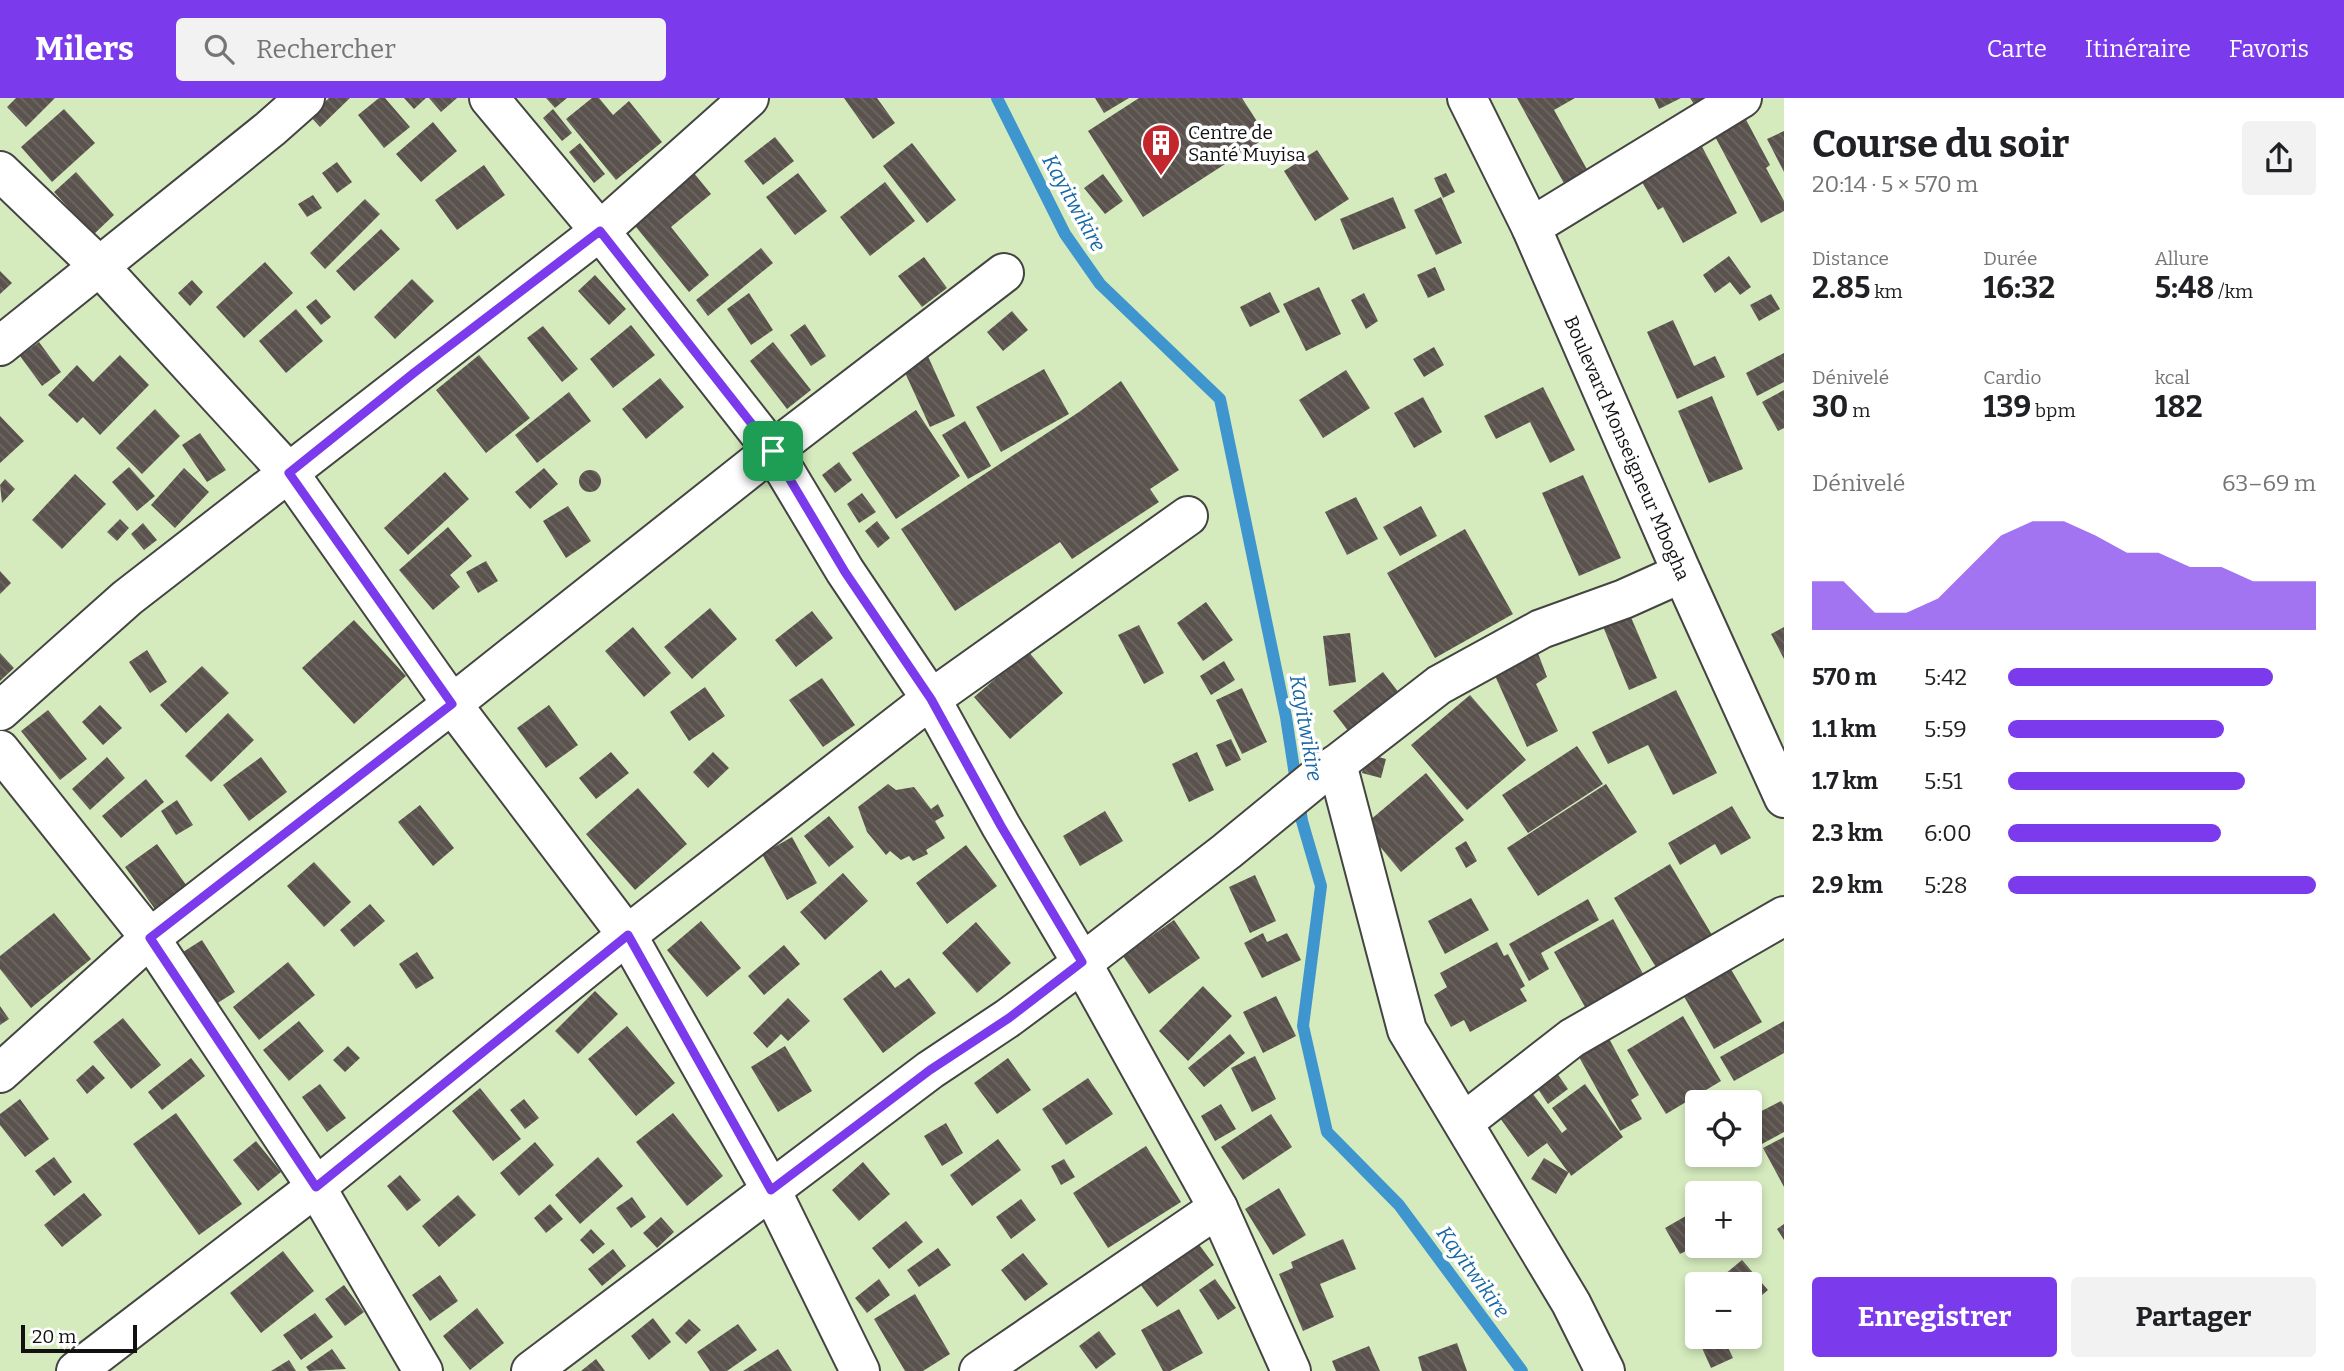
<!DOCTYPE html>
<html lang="fr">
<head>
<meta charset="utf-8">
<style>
	:root { --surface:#fff; --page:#f2f2f2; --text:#202124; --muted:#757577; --accent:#7c3aed }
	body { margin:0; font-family:Bitter,serif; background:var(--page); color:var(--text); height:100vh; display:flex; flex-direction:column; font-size:26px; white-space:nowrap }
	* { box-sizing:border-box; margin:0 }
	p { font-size:23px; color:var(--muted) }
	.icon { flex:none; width:38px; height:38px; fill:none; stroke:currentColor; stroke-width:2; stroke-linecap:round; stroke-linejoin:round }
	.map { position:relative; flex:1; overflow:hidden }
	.sheet { display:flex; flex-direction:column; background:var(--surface); width:560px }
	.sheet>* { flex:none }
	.controls { position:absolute; left:1685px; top:992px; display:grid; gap:14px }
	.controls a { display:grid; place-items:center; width:77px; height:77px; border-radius:7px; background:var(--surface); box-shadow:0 4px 10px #0003; font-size:35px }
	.scale { position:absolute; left:21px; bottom:18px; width:116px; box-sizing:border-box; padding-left:7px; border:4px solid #111; border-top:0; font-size:19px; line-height:24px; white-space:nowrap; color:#111; -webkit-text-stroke:5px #fff; paint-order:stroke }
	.pin { position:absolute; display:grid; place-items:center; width:60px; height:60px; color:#fff; margin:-30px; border-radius:14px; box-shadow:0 4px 10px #0006 }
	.round { display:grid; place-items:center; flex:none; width:74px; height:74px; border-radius:7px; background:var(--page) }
	.headline { display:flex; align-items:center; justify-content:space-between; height:119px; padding:0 28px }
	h1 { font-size:38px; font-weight:700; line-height:52px }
	.metrics { display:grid; grid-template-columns:repeat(3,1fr); gap:10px; height:119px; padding:7px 28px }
	.metrics div { display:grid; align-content:center }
	.metrics b { font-size:30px; font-weight:700 }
	.metrics small { font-size:19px; font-weight:400 }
	.metrics p { font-size:19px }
	.chart { height:196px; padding:14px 28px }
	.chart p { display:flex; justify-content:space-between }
	.chart svg { width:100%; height:126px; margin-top:7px; fill:var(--accent); opacity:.7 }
	.action { display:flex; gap:14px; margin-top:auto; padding:14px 28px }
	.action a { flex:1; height:80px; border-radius:7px; background:var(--accent); color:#fff; font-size:28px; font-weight:700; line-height:80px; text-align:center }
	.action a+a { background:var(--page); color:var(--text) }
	ul { padding:0 28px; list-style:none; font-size:23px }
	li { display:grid; grid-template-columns:112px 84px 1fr; align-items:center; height:52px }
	li i { height:18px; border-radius:9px; background:var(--accent) }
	header { display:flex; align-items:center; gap:42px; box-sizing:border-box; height:98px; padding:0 35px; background:var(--accent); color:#fff }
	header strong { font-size:33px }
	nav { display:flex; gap:38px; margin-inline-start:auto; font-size:24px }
	.search { width:490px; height:63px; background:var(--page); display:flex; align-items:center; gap:18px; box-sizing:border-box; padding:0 24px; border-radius:7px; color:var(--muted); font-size:26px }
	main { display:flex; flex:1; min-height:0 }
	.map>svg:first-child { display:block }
	.park { fill:#d5ebbd; fill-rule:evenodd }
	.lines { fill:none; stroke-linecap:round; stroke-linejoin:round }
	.stream { stroke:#3f96cf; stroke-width:12 }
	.building { fill:url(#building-back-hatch) }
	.minor-casing { stroke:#444; stroke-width:42 }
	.minor { stroke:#fff; stroke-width:38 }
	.route-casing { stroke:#fff; stroke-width:14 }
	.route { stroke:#7c3aed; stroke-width:9 }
	.labels { text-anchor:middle; stroke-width:7; stroke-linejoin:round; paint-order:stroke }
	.poi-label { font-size:19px; fill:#111; stroke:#fff; text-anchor:start }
	.street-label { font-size:19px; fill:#111; stroke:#fff }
	.water-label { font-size:21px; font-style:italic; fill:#1768a6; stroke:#fff }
</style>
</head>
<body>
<header>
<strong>Milers</strong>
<div class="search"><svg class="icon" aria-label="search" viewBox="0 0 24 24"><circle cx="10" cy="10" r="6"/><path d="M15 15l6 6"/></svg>Rechercher</div>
<nav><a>Carte</a><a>Itinéraire</a><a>Favoris</a></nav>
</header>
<main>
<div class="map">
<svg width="1784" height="1273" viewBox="0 0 1784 1273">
	<defs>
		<pattern id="building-back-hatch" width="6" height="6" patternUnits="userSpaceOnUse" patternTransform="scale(1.75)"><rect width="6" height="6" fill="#5a524d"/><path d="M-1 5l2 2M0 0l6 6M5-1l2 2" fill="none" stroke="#6d6662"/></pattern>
	</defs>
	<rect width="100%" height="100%" fill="#fffdf5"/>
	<!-- park -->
	<path class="park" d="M0 0H1784V1273H0ZM1698 1004H1750V1057H1698ZM1698 1096H1750V1148H1698ZM1698 1186H1750V1239H1698Z"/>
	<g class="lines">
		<!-- stream -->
		<path class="stream" d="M997 0 1065 136 1100 186 1220 301 1286 619 1302 723 1321 788 1303 928 1327 1034 1399 1107 1522 1273"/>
	</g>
	<!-- building -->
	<path class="building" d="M16 0H55L26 29 7 9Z
		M329 0H350L320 29 310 18Z
		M379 0H385L410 29 384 50 358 17Z
		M404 0H426L414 11Z
		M429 0H457L441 14Z
		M546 0H567L555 10Z
		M592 0H599L613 17 629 3 662 44 616 82 566 21Z
		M844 0H877L895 25 873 41Z
		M1095 0H1129L1104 15Z
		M1139 0H1242L1267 39 1143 119 1088 33Z
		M1517 0H1575L1554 12 1589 75 1566 89Z
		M1654 0H1681L1659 11Z
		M1690 0H1722L1699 14Z
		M64 11 95 45 52 84 21 49Z
		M553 11 572 35 562 43 543 20Z
		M1742 14 1770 67 1766 70 1784 103V113L1761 125 1711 31Z
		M433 24 457 53 421 84 396 56Z
		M1784 33V74L1767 41Z
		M775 39 794 63 763 87 744 63Z
		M1699 43 1737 115 1683 145 1663 109 1658 112 1642 84 1649 81 1644 73Z
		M580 45 605 76 594 85 569 54Z
		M912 45 956 102 927 125 883 68Z
		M1317 52 1349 101 1315 123 1284 73Z
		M337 64 352 84 337 95 322 75Z
		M484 67 505 97 457 132 435 102Z
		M76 74 114 117 93 137 54 94Z
		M693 74 711 96 671 129 709 177 689 194 632 124Z
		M798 75 827 113 795 137 766 99Z
		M1446 75 1455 94 1443 100 1434 80Z
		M1103 76 1123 103 1105 116 1084 90Z
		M885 84 915 123 870 158 840 119Z
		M313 97 322 110 307 119 298 106Z
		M1393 99 1406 130 1353 152 1340 121Z
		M1441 99 1462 145 1436 157 1414 112Z
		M365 101 380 116 325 171 310 155Z
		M381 131 400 151 354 193 336 173Z
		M761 150 773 165 708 218 696 202Z
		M1729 158 1751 189 1740 197 1730 184 1715 195 1703 177Z
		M924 159 947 190 922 209 898 178Z
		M265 164 293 195 244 240 216 209Z
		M1435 169 1445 192 1428 200 1417 177Z
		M0 173 12 185 0 196Z
		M595 177 626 211 609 227 578 193Z
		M412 181 434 203 395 241 374 219Z
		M192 182 203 194 190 208 178 195Z
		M1319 189 1341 236 1306 253 1283 206Z
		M1270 194 1280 214 1250 229 1240 209Z
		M749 195 773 232 751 247 727 211Z
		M1364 195 1378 223 1366 231 1351 202Z
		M1771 196 1780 211 1759 223 1750 207Z
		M316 201 331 219 321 227 306 209Z
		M296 211 323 243 286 275 259 243Z
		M1012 213 1028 232 1003 253 987 234Z
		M1673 222 1694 268 1715 258 1725 279 1677 301 1647 234Z
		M805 226 826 258 811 268 790 237Z
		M631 227 655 257 613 290 590 261Z
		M543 228 578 271 562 284 527 240Z
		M39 244 61 274 42 288 20 258Z
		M773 244 811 292 787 311 750 263Z
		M1434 249 1444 267 1424 279 1413 261Z
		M926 254 955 318 930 329 901 266Z
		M1784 255V284L1757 298 1746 275Z
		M120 257 149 287 100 337 83 319 77 325 48 297 77 267 93 284Z
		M479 257 530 320 486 355 436 292Z
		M1044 271 1069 316 1001 354 976 309Z
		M1346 272 1370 310 1323 340 1299 302Z
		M660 280 684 309 646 341 622 311Z
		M1121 283 1179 372 1150 391 1159 404 1072 461 1060 444 955 513 901 431 1079 314Z
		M1543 289 1575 352 1550 365 1530 324 1496 341 1484 318Z
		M1784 292V330L1778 333 1762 304Z
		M569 294 591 323 537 365 515 337Z
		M1712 298 1743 371 1709 385 1678 313Z
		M1423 299 1442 334 1414 350 1394 315Z
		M155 311 180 338 142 376 116 350Z
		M916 312 960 378 896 421 852 355Z
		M0 318 24 343 0 365Z
		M965 323 991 368 968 381 942 337Z
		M200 335 226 372 207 384 182 347Z
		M839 364 852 382 835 395 822 377Z
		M129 369 155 398 137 413 112 384Z
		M184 370 209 394 175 430 151 407Z
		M544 370 558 386 530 411 515 394Z
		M579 383a11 11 0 1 1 22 0a11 11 0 1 1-22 0Z
		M445 374 469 401 408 457 384 430Z
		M75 376 106 406 62 451 32 422Z
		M1583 377 1621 460 1579 478 1542 395Z
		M5 381 15 391 2 405 0 387Z
		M862 395 876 414 859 425 847 406Z
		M1356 399 1378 441 1347 457 1325 414Z
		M568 408 591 443 566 460 543 423Z
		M1421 408 1437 438 1400 458 1383 429Z
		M120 421 129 430 117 443 107 434Z
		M877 423 890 440 878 450 865 433Z
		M143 425 157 442 144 452 131 436Z
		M448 429 472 458 450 477 460 489 433 512 399 472Z
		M1465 431 1513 516 1435 560 1387 475Z
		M486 463 498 483 478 495 466 474Z
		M0 473 11 485 0 496Z
		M1206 504 1233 542 1203 563 1177 525Z
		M710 510 737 541 692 581 664 549Z
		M1627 510 1657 580 1629 592 1600 521Z
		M812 513 833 540 796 569 775 542Z
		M354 522 406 578 354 626 302 570Z
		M1139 527 1164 575 1144 586 1118 537Z
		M633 529 671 575 644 599 605 553Z
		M1784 529V561L1771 536Z
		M1350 535 1356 584 1329 588 1323 538Z
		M1536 550 1547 579 1536 586 1558 633 1527 649 1492 571Z
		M147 552 167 584 150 595 129 564Z
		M1028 553 1063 595 1010 641 974 599Z
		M0 555 14 570 0 583Z
		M1224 563 1235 582 1211 597 1200 578Z
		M202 568 229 595 186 635 160 607Z
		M1383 574 1399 595 1349 634 1333 613Z
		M822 580 855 627 823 649 789 602Z
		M705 589 725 618 689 643 670 614Z
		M1242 590 1267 644 1242 656 1216 602Z
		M1676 592 1717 675 1673 697 1648 647 1608 666 1592 634Z
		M1470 597 1526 662 1467 712 1411 647Z
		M100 607 122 630 103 647 82 624Z
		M549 607 578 647 546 670 517 630Z
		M48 612 87 661 60 682 21 633Z
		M228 615 254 642 211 684 185 658Z
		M1231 641 1241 662 1226 669 1216 647Z
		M1577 648 1603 686 1528 735 1502 697Z
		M611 654 629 675 596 701 579 680Z
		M713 654 729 670 708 690 693 674Z
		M1197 654 1214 692 1189 704 1172 666Z
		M1367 656 1386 661 1381 680 1362 675Z
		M107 659 125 680 90 712 72 691Z
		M261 659 287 694 249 723 223 687Z
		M1426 675 1464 722 1401 774 1363 728Z
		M146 681 164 704 121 740 102 718Z
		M888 686 896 692 914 689 931 711 938 706 944 718 935 723 945 740 926 752 928 756 913 763 909 758 901 762 890 753 886 757 867 734 858 709Z
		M1606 686 1637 734 1538 798 1507 750Z
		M638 690 687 746 635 792 586 736Z
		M177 702 193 727 176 737 161 713Z
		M420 707 454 750 433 768 398 724Z
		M1732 708 1751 740 1721 757 1715 746 1680 767 1668 745Z
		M1105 713 1123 743 1080 768 1063 738Z
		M829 718 854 749 829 769 804 738Z
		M792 739 817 785 787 802 762 756Z
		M1466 743 1477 763 1466 770 1455 750Z
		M157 746 189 791 157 814 125 769Z
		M966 747 997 788 947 826 916 785Z
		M314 764 351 804 324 829 287 788Z
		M1670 766 1712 837 1657 871 1614 800Z
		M843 775 868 803 825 842 800 814Z
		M1255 777 1276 823 1250 835 1229 789Z
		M1471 800 1489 832 1445 856 1428 823Z
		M1588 801 1599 822 1541 855 1549 871 1529 883 1509 846Z
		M370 806 385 823 354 849 340 832Z
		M54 815 91 861 31 910 0 871V858Z
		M1613 821 1647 883 1589 916 1554 854Z
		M1174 822 1200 860 1149 896 1123 858Z
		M701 823 741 870 707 899 667 852Z
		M976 824 1011 865 977 895 942 855Z
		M1263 835 1267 844 1287 835 1301 862 1262 880 1244 845Z
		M202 842 235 894 216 906 183 854Z
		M1497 844 1504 858 1508 856 1525 888 1520 891 1527 903 1470 934 1464 922 1451 929 1434 897 1447 889 1440 875Z
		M784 847 800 866 764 897 748 878Z
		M417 854 434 880 416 891 399 866Z
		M288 864 315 897 259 942 233 909Z
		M1729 868 1762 924 1714 951 1682 895Z
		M881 872 895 890 909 880 936 915 883 955 843 901Z
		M1203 888 1232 918 1188 963 1159 933Z
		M595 893 618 916 578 956 555 933Z
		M1276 898 1296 938 1263 955 1243 914Z
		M788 900 810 923 788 943 781 936 767 950 753 935Z
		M0 908 9 921 0 927Z
		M1683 918 1721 983 1666 1016 1627 952Z
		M123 920 161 967 131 991 93 944Z
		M299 923 324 953 289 983 263 952Z
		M1784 923V955L1734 983 1720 959Z
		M627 928 675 985 636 1018 588 961Z
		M1605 933 1639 997 1631 1002 1642 1021 1620 1033 1574 950Z
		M1230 936 1245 955 1204 989 1188 970Z
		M348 948 360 960 345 974 333 962Z
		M785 948 812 993 778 1014 751 969Z
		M1255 958 1276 1001 1252 1014 1231 970Z
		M191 960 205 978 162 1012 148 994Z
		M1008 960 1031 992 997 1016 974 985Z
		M93 967 105 980 87 996 76 982Z
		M1552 968 1568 991 1548 1006 1532 982Z
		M1088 980 1113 1016 1066 1047 1042 1011Z
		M320 986 346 1020 327 1034 302 999Z
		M1585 986 1623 1039 1571 1078 1569 1074 1556 1096 1531 1081 1544 1060 1568 1074 1547 1045 1528 1059 1500 1020 1533 996 1562 1035 1567 1031 1552 1010Z
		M480 990 521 1041 493 1063 452 1013Z
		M20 1001 49 1041 25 1059 0 1027V1016Z
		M524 1001 539 1020 525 1031 510 1012Z
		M1781 1003 1784 1007V1034L1760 1047 1750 1029V1019Z
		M1221 1006 1236 1031 1215 1043 1201 1018Z
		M176 1015 242 1106 199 1137 133 1046Z
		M673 1015 723 1078 687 1108 636 1044Z
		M1271 1016 1292 1049 1243 1082 1221 1049Z
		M946 1025 963 1055 942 1068 924 1038Z
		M1784 1039V1089L1763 1050Z
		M998 1041 1021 1072 972 1108 950 1077Z
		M256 1043 281 1074 258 1093 233 1062Z
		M535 1044 554 1067 519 1098 500 1075Z
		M1146 1048 1181 1104 1108 1150 1073 1095Z
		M54 1059 72 1084 54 1098 35 1073Z
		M598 1059 623 1088 580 1126 555 1097Z
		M1064 1061 1075 1079 1061 1087 1051 1068Z
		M863 1064 890 1096 859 1123 832 1092Z
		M400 1077 421 1102 407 1113 387 1088Z
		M1279 1090 1306 1137 1273 1157 1245 1111Z
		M84 1095 102 1117 62 1149 44 1127Z
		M458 1097 476 1117 439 1149 422 1128Z
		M632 1099 646 1119 631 1130 616 1110Z
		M1021 1101 1036 1122 1011 1141 996 1119Z
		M550 1106 563 1121 546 1135 534 1120Z
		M1698 1111V1147L1680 1156 1665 1130Z
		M661 1119 674 1134 657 1150 643 1135Z
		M906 1123 923 1144 889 1171 872 1150Z
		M1784 1126V1142L1777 1131Z
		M591 1131 605 1146 593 1156 580 1142Z
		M1195 1141 1214 1167 1157 1209 1137 1182Z
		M1343 1141 1356 1171 1320 1186 1334 1219 1303 1233 1279 1176 1293 1170 1291 1164Z
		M938 1150 951 1167 919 1189 907 1172Z
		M613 1151 626 1168 602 1188 588 1171Z
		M283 1153 314 1193 261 1235 230 1195Z
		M1023 1155 1048 1186 1025 1203 1001 1172Z
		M1742 1162 1768 1192 1750 1207V1186H1713Z
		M440 1177 458 1203 430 1223 412 1197Z
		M879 1181 890 1197 867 1215 855 1200Z
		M1215 1181 1236 1210 1218 1222 1199 1192Z
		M344 1187 364 1214 345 1228 325 1201Z
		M915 1196 950 1256 923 1273H905L874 1221Z
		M477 1210 504 1245 470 1272 443 1238Z
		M1179 1211 1203 1255 1170 1273H1163L1141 1232Z
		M315 1215 333 1239 301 1262 283 1237Z
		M653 1220 671 1244 649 1262 631 1238Z
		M689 1221 701 1232 686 1246 675 1235Z
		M738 1226 757 1252 727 1273H710L697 1254Z
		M1099 1233 1116 1256 1096 1271 1079 1248Z
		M1703 1239H1723L1733 1260 1711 1270 1698 1241Z
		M1457 1245 1467 1273H1422L1418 1259Z
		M1369 1248 1380 1273H1336L1332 1263Z
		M332 1251 346 1271 309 1273 306 1269Z
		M778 1251 792 1273H743Z
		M596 1261 605 1273H581Z
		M289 1262 296 1273H271Z"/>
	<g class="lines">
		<defs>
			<g id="minor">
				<path d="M489 0 600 133 773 353 845 473 931 601 1001 728 1082 865 1218 1110 1291 1273"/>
				<path id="s1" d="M1467 0 1531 129 1682 475 1784 700"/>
				<path d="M0 73 98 167 289 375 452 606 627 837 771 1092 860 1273"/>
				<path d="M1531 129 1742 0"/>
				<path d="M0 248 270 31 305 0"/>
				<path d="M0 613 127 500 600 133 749 0"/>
				<path d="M0 652 150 840 316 1089 423 1273"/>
				<path d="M1337 666 1407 932 1571 1205 1605 1273"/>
				<path d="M0 975 150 840 452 606 764 359 1004 175"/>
				<path d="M1464 1024 1572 940 1784 818"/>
				<path d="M76 1273 316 1089 627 837 931 601 1188 418"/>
				<path d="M531 1273 930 972 1008 920 1082 865 1227 753 1322 675 1337 666 1439 587 1541 531 1624 501 1682 475"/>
				<path d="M979 1273 1218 1110"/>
			</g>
		</defs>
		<!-- minor casing -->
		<use href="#minor" class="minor-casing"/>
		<!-- minor -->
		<use href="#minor" class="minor"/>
	</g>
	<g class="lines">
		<defs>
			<path id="route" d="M600 133 773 353 845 474 931 601 1001 728 1082 864 1009 920 930 972 771 1092 628 837 316 1089 150 840 452 606 289 375 415 274Z"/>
		</defs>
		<!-- route casing -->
		<use href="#route" class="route-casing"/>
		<!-- route -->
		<use href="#route" class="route"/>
	</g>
	<!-- icons -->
	<defs>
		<symbol id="building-pin" viewBox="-11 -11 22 30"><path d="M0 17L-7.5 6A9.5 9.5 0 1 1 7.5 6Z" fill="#c4262e" stroke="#fff"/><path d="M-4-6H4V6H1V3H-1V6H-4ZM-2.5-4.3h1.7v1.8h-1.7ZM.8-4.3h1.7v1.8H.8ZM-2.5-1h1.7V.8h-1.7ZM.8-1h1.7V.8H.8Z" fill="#fff"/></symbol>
	</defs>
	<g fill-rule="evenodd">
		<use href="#building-pin" x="1139" y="23" width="44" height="60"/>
	</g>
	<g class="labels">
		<!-- poi labels -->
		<g class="poi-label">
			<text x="1188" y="41">Centre de<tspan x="1188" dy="22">Santé Muyisa</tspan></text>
		</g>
		<!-- street labels -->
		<g class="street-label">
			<text dy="7" stroke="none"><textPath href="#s1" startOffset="385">Boulevard Monseigneur Mbogha</textPath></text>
		</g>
		<!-- water labels -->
		<g class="water-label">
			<text transform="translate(1074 105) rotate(61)" y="7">Kayitwikire</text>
			<text transform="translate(1306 630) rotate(80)" y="7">Kayitwikire</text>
			<text transform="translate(1473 1174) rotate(54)" y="7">Kayitwikire</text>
		</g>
	</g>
</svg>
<div class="controls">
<a><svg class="icon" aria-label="locate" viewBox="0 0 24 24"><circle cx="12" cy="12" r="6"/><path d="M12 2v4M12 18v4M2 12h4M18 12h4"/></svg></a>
<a>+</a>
<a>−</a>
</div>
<div class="scale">20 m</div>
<div class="pin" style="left:773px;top:353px;background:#1e9e55"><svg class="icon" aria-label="arrive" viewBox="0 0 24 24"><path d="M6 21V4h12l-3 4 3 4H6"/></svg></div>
</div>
<section class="sheet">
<div class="headline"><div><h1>Course du soir</h1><p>20:14 · 5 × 570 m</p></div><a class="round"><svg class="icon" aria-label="share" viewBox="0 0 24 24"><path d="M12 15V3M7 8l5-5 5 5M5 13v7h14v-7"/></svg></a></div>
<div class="metrics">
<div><p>Distance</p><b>2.85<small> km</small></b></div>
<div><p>Durée</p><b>16:32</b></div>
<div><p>Allure</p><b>5:48<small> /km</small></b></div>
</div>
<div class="metrics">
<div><p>Dénivelé</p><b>30<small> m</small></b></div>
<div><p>Cardio</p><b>139<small> bpm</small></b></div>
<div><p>kcal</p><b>182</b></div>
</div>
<div class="chart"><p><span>Dénivelé</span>63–69 m</p>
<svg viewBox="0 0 160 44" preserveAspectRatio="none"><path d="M0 44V27L10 27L20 38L30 38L40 33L50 22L60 11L70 6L80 6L90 11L100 17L110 17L120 22L130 22L140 27L150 27L160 27V44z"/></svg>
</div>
<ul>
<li><b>570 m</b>5:42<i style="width:86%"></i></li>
<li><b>1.1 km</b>5:59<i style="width:70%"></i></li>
<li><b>1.7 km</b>5:51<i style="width:77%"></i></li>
<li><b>2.3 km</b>6:00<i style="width:69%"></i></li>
<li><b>2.9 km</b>5:28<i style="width:100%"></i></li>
</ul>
<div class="action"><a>Enregistrer</a><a>Partager</a></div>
</section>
</main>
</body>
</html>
